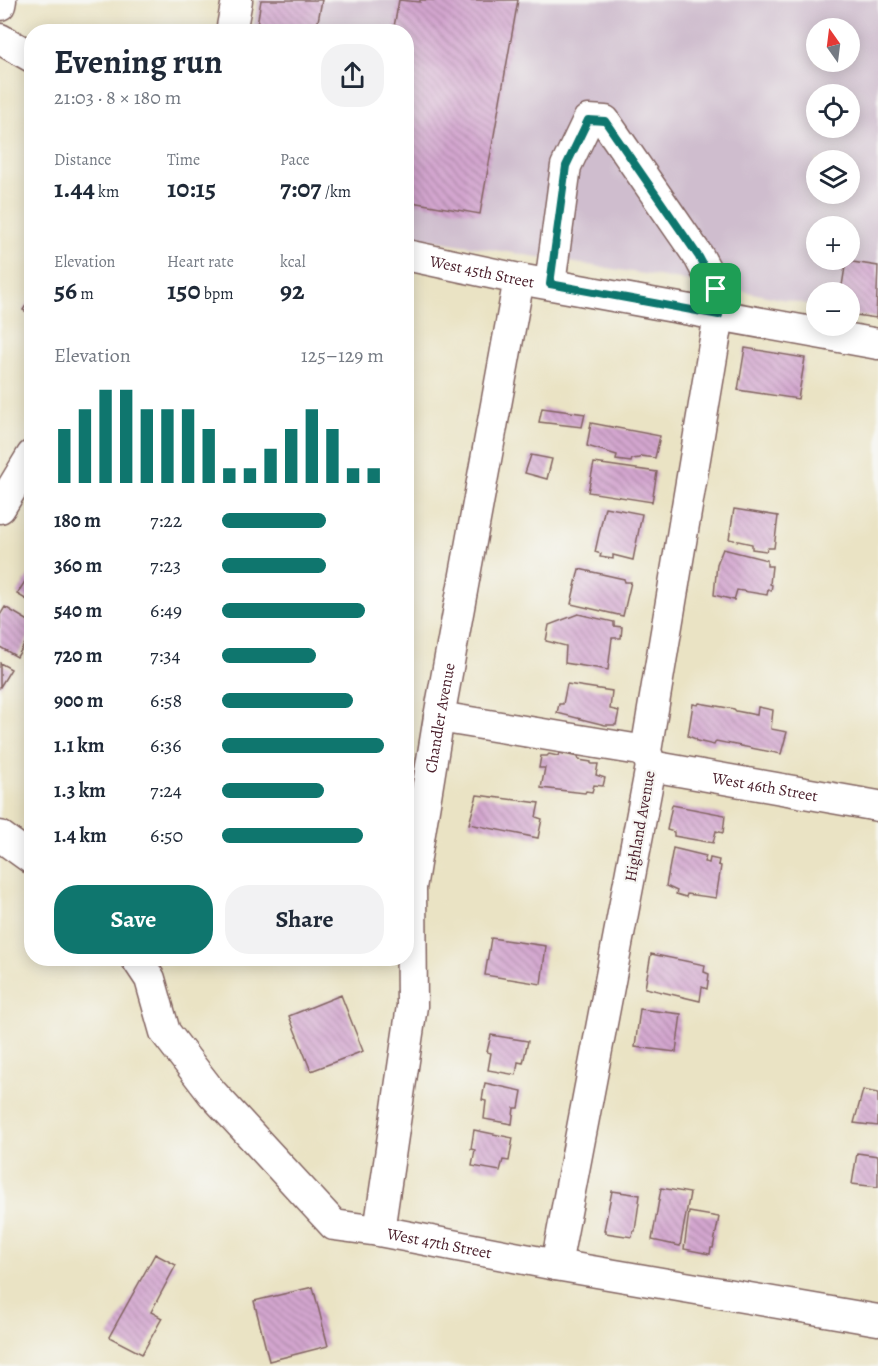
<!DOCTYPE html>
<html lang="en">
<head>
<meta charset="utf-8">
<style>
	:root { --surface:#fff; --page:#f2f2f3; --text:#1f2937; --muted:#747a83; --accent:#0f766e }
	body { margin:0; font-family:Alegreya,serif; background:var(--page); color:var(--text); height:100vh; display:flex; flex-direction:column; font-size:22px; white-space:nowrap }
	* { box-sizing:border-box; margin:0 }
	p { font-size:20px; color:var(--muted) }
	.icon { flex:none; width:33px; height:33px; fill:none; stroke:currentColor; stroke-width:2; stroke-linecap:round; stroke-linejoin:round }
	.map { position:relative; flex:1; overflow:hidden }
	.panel { position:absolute; left:24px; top:24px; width:390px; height:942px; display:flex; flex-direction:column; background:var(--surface); border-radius:24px; box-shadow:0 3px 15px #0003 }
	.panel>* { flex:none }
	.needle { width:39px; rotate:346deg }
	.tools { position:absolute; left:806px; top:18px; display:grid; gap:12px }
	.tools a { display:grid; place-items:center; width:54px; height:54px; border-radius:50%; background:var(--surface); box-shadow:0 3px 15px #0003; font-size:30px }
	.pin { position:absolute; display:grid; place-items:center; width:51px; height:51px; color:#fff; margin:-26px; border-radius:12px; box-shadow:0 3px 9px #0006 }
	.round { display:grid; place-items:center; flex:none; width:63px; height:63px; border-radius:24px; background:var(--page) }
	.summary { display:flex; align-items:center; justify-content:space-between; height:102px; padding:0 30px }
	h1 { font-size:33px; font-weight:700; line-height:45px }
	.metrics { display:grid; grid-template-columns:repeat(3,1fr); gap:9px; height:102px; padding:6px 30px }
	.metrics div { display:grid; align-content:center }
	.metrics b { font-size:26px; font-weight:700 }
	.metrics small { font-size:16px; font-weight:400 }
	.metrics p { font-size:16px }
	.chart { height:168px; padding:12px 30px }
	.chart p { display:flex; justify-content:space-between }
	.chart svg { width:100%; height:108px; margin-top:6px; stroke:var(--accent); stroke-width:6 }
	.button { display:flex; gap:12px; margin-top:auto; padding:12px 30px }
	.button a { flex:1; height:69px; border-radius:24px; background:var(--accent); color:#fff; font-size:24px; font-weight:700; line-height:69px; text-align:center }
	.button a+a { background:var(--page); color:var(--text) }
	ul { padding:0 30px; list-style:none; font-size:20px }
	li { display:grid; grid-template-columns:96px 72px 1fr; align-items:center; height:45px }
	li i { height:15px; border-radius:8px; background:var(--accent) }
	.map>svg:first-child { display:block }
	.industrial { fill:#cfbdce; fill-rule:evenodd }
	.building { fill:url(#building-back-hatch) }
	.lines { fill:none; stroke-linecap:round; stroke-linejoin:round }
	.minor-casing { stroke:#826461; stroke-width:33 }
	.minor { stroke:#fff; stroke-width:30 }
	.route-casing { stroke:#fff; stroke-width:12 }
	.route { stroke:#0f766e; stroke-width:8 }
	.labels { text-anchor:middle; stroke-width:4.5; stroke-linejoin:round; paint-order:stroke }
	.street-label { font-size:16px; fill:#4a1f2b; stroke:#f6f6f2 }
</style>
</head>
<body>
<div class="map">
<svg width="878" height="1366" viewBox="0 0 878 1366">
	<defs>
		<pattern id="building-back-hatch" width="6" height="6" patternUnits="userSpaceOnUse" patternTransform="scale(1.5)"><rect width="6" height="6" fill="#d3a6cf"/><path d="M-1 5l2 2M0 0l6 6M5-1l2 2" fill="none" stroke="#ad87a8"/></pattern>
	</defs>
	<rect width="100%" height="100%" fill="#f6f6f2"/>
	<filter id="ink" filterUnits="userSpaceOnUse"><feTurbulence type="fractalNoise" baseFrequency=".0167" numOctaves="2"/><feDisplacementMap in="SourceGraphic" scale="12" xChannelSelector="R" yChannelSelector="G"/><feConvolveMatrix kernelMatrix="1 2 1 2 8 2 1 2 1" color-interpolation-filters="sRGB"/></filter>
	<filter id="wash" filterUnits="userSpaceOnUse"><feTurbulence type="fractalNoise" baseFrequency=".008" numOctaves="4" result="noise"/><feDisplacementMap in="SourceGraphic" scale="24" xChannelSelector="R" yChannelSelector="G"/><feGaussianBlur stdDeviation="1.35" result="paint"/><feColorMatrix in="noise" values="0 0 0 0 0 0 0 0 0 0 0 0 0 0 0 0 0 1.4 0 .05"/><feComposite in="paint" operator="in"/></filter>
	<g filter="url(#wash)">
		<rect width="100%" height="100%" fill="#eae3c4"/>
		<!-- industrial -->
		<path class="industrial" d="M258 0H878V318L849 312V292H816V306L707 284 407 236 406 32H252ZM816 28H849V62H816ZM816 94H849V128H816ZM816 160H849V194H816ZM816 226H849V260H816Z"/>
		<g id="blocks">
			<!-- building -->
			<path class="building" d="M261 0H322L316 32H256Z
				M399 0 420 2V0H518L480 214 406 201V32H393Z
				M846 261 878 266 876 318 849 314V292H841Z
				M32 296V315L23 310Z
				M745 348 805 358 798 399 738 390Z
				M542 408 585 414 582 427 539 422Z
				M591 423 660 436 655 458 641 456 640 458 632 459 631 462 616 460 617 455 587 446Z
				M531 455 552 459 547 479 525 473Z
				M594 463 657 472 652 502 588 492Z
				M605 507 642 514 633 560 613 555V559L600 557 601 554 595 552Z
				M734 509 778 516 774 548H768L766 551 752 549V544L729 539Z
				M723 549 767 560V566H772L770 584 772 585 771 591 768 589 767 595 737 590 734 600 714 595 717 564Z
				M579 569 624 579 625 582H631L623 616 571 604Z
				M29 575 32 577V603L17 594Z
				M5 607 32 623V632L17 657 0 647V615Z
				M578 614 614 622V626L622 627 621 638H612L608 670 565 663 566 646 546 641 549 625Z
				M0 663 11 669 0 687Z
				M567 684 612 691 610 709 619 711 616 725H605L557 713 559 704H563Z
				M699 703 734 709 736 711 757 715 758 707 773 710 771 729 787 732 781 754 716 741 714 745 697 741 696 739 688 736 693 704 698 705Z
				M559 753 578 757 579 760 591 762V764H598L596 775 605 778 603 786 594 785 592 792 586 791 585 793 541 788 545 768H539L541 756H547L549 754 558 756Z
				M477 795 539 803 536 817 542 819 538 838 469 824Z
				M672 805 725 815 723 833 716 831 713 843 674 836V832L667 830Z
				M673 848 706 856 704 862 709 863 710 858 719 860 718 865 721 866 716 898 687 894 686 897 676 894 677 891 666 886Z
				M491 938 546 946 541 984 485 975Z
				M651 954 705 965 704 972 709 974 707 989 702 987 700 1001 645 988Z
				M341 995 363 1051 311 1071 289 1016Z
				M640 1009 681 1014 676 1052 635 1047Z
				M491 1035 528 1041 523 1063 518 1062 516 1075 488 1070 491 1053 487 1052Z
				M485 1083 522 1091 519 1108H514L512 1124 484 1119 486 1101 482 1100Z
				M863 1090 878 1093V1126L854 1123Z
				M474 1130 513 1138 509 1161 503 1160 500 1171 472 1166 475 1150 471 1149Z
				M857 1153 878 1156V1187L852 1184Z
				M661 1188 690 1193 680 1246 652 1240Z
				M612 1191 640 1195 635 1231H633L632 1237 606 1233V1230H604Z
				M689 1212 719 1217 713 1248H711L710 1254 684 1249Z
				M155 1254 176 1265 151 1312 162 1318 142 1354 109 1337Z
				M313 1287 328 1346 269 1361 254 1301Z"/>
		</g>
	</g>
	<g filter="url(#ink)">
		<use href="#blocks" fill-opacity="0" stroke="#826461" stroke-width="1.5"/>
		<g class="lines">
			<defs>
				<g id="minor">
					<path d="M0 5 1 0"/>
					<path d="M231 32 237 0"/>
					<path d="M0 39 32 57"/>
					<path id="s1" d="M406 255 519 279 878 344"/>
					<path d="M550 284 566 166 588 120 605 121 699 257 716 289 719 315 646 751 651 766 556 1265"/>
					<path d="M0 508 32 455"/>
					<path d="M439 717 646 751"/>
					<path id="s2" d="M651 766 878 806"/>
					<path d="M0 836 32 859"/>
					<path id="s3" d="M136 958 150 979 165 1032 212 1093 334 1225 379 1231 556 1265 878 1320"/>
					<path id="s4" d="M379 1231 412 1006 411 888 439 717 519 279"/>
				</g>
			</defs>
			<!-- minor casing -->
			<use href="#minor" class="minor-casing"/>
			<!-- minor -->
			<use href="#minor" class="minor"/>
		</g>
	</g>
	<g class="lines" filter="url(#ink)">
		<defs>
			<path id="route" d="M588 120 605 121 699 257 716 289 719 315 550 284 566 166Z"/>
		</defs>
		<!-- route casing -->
		<use href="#route" class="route-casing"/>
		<!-- route -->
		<use href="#route" class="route"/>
	</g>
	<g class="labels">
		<!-- street labels -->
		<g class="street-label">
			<text dy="6" stroke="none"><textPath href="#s1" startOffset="78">West 45th Street</textPath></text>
			<text dy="6" stroke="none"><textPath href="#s4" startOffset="518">Chandler Avenue</textPath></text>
			<text dy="6" stroke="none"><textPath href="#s2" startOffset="116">West 46th Street</textPath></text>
			<text transform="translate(639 826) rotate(-80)" y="6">Highland Avenue</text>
			<text dy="6" stroke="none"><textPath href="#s3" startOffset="444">West 47th Street</textPath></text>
		</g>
	</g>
</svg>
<div class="tools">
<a><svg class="needle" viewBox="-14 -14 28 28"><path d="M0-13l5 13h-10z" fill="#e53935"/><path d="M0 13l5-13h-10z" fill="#747a83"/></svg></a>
<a><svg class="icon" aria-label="locate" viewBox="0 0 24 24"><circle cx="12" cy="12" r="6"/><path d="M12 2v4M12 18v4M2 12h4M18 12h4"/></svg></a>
<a><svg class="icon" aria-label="layers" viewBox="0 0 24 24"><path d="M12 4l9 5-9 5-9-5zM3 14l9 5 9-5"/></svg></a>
<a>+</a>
<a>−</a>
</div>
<div class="pin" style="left:716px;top:289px;background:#1e9e55"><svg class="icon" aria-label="arrive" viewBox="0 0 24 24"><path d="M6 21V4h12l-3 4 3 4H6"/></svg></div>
<section class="panel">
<div class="summary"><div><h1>Evening run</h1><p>21:03 · 8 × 180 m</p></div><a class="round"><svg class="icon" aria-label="share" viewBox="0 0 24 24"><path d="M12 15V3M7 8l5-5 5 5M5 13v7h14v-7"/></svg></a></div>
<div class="metrics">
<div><p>Distance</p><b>1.44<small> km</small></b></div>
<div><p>Time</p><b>10:15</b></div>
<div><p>Pace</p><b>7:07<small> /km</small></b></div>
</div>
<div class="metrics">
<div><p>Elevation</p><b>56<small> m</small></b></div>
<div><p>Heart rate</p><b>150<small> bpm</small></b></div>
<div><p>kcal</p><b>92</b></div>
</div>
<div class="chart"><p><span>Elevation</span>125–129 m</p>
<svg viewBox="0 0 160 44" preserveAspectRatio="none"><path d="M5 44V22M15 44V14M25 44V6M35 44V6M45 44V14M55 44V14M65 44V14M75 44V22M85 44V38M95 44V38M105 44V30M115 44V22M125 44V14M135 44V22M145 44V38M155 44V38"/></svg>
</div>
<ul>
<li><b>180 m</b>7:22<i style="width:64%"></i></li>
<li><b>360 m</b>7:23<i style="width:64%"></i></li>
<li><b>540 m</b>6:49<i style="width:88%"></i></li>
<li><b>720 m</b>7:34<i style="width:58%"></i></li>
<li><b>900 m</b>6:58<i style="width:81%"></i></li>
<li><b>1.1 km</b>6:36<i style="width:100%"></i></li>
<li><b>1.3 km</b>7:24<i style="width:63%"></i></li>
<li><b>1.4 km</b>6:50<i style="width:87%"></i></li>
</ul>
<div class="button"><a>Save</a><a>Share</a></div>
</section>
</div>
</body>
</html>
